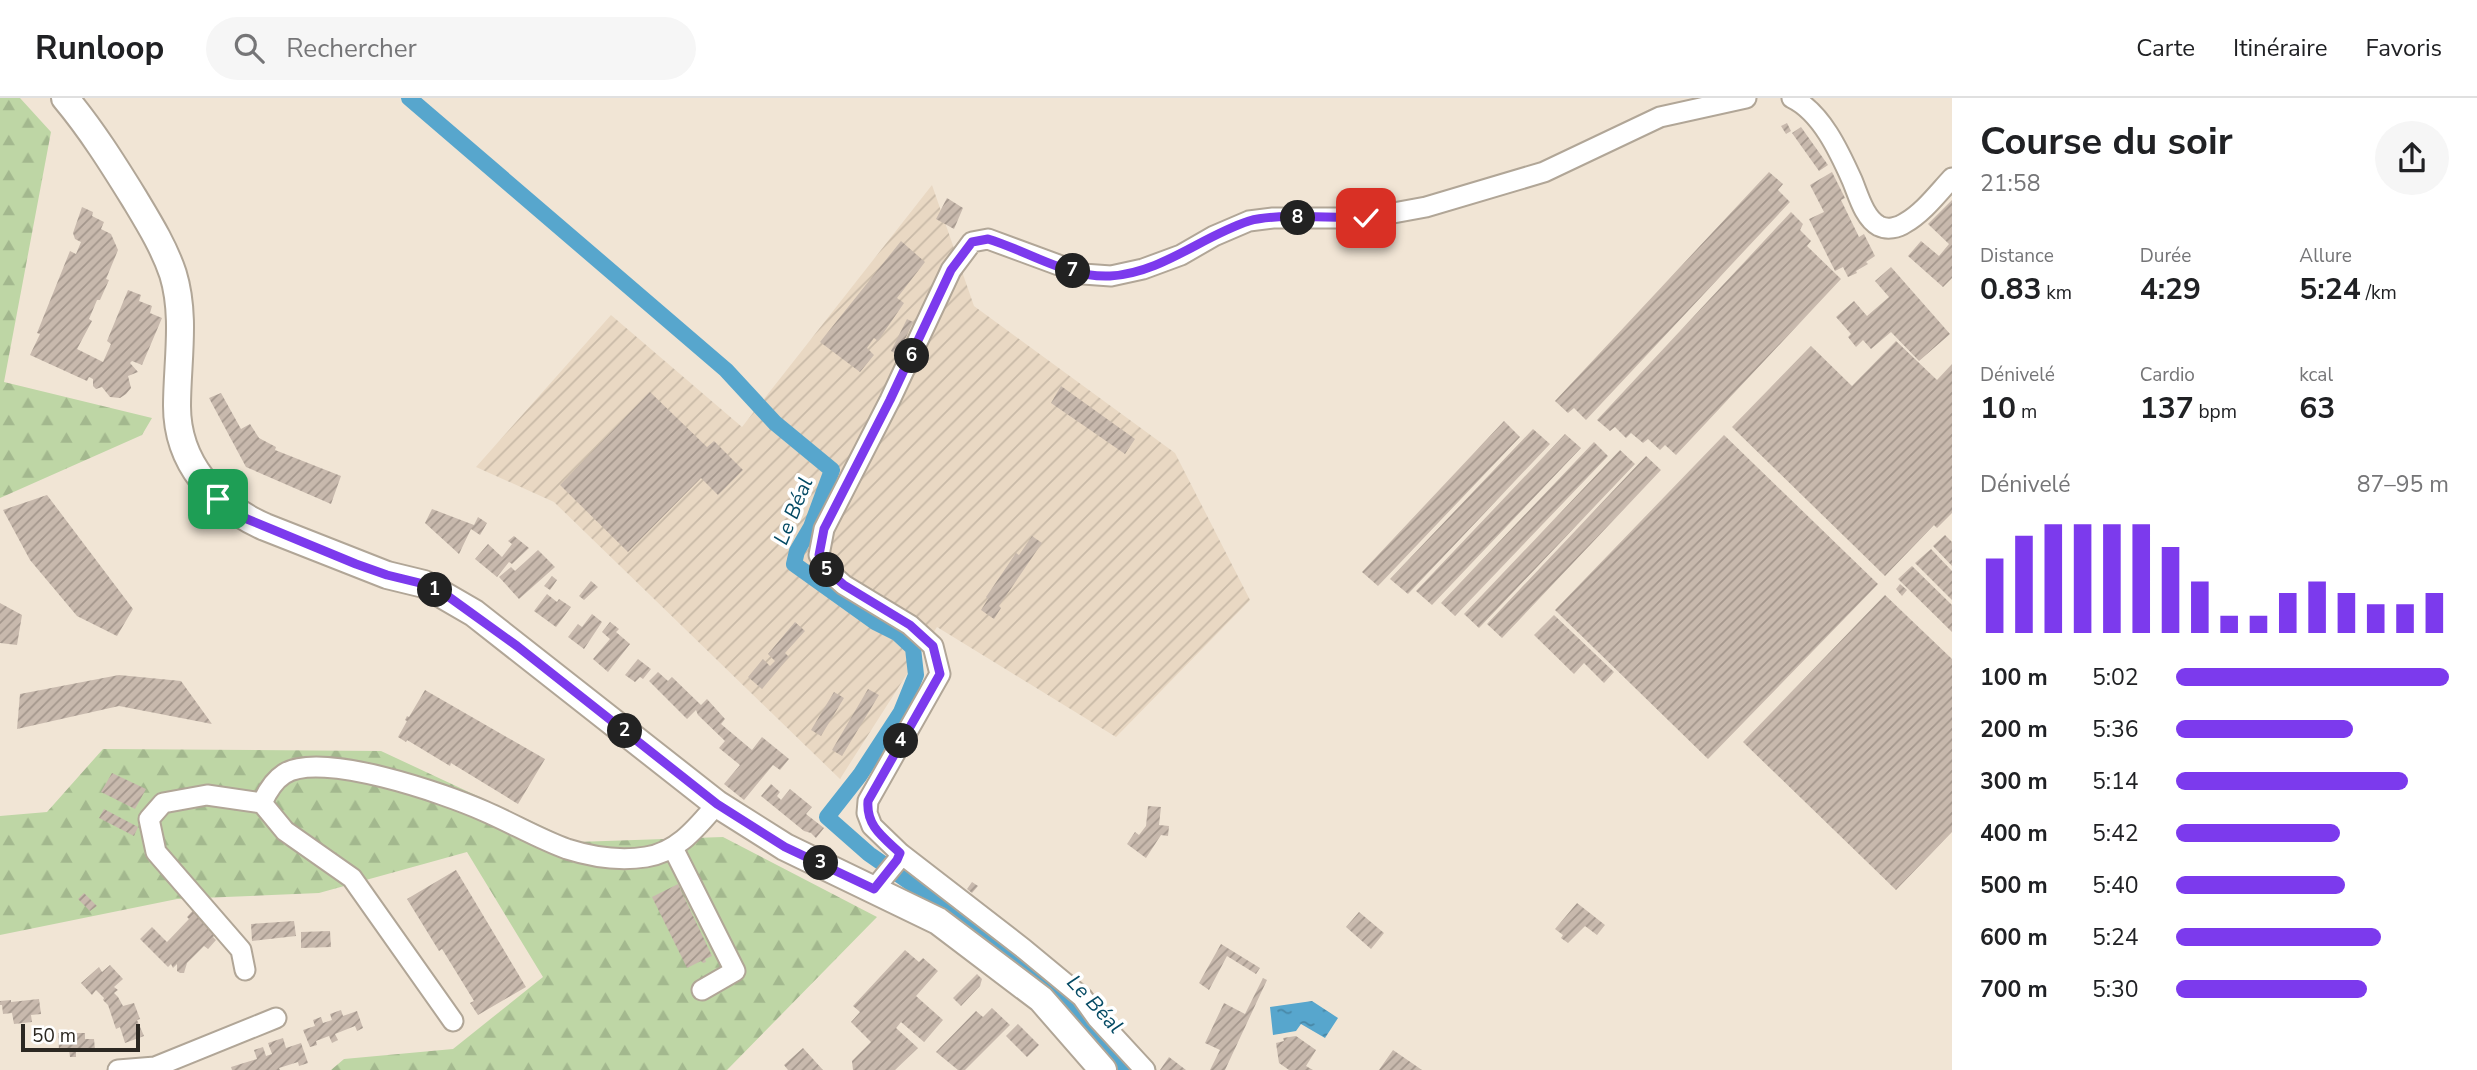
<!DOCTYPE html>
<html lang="fr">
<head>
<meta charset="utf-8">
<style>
	:root { --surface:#fff; --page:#f6f6f6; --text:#202124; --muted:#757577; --line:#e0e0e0; --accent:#7c3aed }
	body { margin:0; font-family:"Nunito Sans",sans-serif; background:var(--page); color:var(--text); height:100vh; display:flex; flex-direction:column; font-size:26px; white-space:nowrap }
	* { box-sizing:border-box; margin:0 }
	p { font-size:23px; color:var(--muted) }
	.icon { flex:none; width:38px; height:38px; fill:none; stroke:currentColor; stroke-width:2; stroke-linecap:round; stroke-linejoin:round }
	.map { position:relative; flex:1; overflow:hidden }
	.details { display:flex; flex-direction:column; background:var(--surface); width:525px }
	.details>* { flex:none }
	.scale { position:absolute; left:21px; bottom:18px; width:119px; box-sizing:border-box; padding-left:7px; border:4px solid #2c2822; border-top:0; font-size:19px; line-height:24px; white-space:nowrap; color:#2c2822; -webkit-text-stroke:5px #fff; paint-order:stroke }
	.pin { position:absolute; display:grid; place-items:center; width:60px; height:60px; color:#fff; margin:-30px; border-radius:14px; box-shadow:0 4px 10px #0006 }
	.km { position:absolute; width:35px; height:35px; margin:-18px; border-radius:50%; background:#222; color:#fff; font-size:19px; line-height:35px; text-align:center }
	.round { display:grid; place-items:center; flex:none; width:74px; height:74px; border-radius:37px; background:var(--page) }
	.headline { display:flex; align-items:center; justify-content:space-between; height:119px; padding:0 28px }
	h1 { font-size:38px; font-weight:700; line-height:52px }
	.figures { display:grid; grid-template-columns:repeat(3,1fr); gap:10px; height:119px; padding:7px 28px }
	.figures div { display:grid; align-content:center }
	.figures b { font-size:30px; font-weight:700 }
	.figures small { font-size:19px; font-weight:400 }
	.figures p { font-size:19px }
	.chart { height:196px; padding:14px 28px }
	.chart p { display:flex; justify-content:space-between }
	.chart svg { width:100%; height:126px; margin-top:7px; stroke:var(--accent); stroke-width:6 }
	ul { padding:0 28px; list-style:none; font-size:23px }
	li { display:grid; grid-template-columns:112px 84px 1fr; align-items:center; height:52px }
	li i { height:18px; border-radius:9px; background:var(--accent) }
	header { display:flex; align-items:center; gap:42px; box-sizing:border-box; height:98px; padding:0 35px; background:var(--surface); border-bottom:2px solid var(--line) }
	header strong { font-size:33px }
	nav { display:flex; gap:38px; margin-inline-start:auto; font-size:24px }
	.search { width:490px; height:63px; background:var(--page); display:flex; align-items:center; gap:18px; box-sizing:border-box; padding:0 24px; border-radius:38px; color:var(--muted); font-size:26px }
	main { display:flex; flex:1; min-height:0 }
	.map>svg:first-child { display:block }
	.industrial { fill:url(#industrial-furrows) }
	.forest { fill:url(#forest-firs) }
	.water { fill:url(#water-ripples) }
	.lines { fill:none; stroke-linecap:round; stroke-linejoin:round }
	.canal { stroke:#57a6cd; stroke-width:16 }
	.building { fill:url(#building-hatch) }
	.street-casing { stroke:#b1a697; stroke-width:23 }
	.secondary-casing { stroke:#b1a697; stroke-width:30 }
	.street { stroke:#fff; stroke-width:19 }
	.secondary { stroke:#fff; stroke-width:26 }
	.route-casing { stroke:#fff; stroke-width:14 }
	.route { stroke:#7c3aed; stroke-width:9 }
	.labels { text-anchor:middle; stroke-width:7; stroke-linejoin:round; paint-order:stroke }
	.water-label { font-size:21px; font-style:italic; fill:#044a64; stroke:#fff }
</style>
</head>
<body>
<header>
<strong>Runloop</strong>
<div class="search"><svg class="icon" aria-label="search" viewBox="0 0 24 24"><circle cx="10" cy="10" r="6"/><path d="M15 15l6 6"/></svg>Rechercher</div>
<nav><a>Carte</a><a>Itinéraire</a><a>Favoris</a></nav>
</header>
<main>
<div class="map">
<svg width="1952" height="972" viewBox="0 0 1952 972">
	<defs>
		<pattern id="industrial-furrows" width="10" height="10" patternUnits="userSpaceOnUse" patternTransform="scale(1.75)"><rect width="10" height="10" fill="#e9d8c3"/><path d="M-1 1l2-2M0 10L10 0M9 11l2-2" fill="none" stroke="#c8b9a7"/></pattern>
		<pattern id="forest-firs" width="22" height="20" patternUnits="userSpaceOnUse" patternTransform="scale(1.75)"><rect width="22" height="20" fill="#bed6a5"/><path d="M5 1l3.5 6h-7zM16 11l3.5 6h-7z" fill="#a3b88e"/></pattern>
		<pattern id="water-ripples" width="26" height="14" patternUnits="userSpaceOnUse" patternTransform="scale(1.75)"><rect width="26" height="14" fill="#57a6cd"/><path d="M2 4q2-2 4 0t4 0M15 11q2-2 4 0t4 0" fill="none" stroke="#4887a6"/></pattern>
		<pattern id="building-hatch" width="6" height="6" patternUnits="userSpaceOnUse" patternTransform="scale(1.75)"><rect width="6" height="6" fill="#c8b9ad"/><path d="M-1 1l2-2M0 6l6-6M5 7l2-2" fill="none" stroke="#a3968c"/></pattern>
	</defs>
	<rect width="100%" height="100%" fill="#f1e5d5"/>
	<!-- industrial -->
	<path class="industrial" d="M932 87 974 208 1175 355 1250 502 1116 639 937 529 840 681 554 404 476 369 611 217 742 329Z"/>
	<!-- forest -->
	<path class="forest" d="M0 0H20L51 34 4 284 152 320 142 337 0 400Z
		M103 651 381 653 576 744 723 739 877 819 727 972H331L344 961 453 951 543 879 467 754 319 795 177 801 0 837V718L47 714Z"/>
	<!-- water -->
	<path class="water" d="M1312 903 1338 920 1325 940 1301 926 1296 933 1273 937 1270 909Z"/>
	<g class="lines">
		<!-- canal -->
		<path class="canal" d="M409 0 726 272 775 325 832 372 811 429 797 453 794 466 875 524 897 535 913 550 916 577 901 614 860 677 827 719 869 756 987 838 1063 897 1127 972"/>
	</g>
	<!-- building -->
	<path class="building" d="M1787 25 1791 33 1786 36 1781 28Z
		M1801 29 1828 67 1819 73 1792 35Z
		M1769 74 1783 86 1778 92 1790 104 1586 322 1574 310 1568 315 1555 303Z
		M1832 74 1845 100 1841 102 1859 139 1864 136 1875 158 1866 164 1868 166 1856 173 1857 175 1848 179 1843 169 1835 173 1809 121 1824 114 1810 87Z
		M947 100 963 110 954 131 936 121Z
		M1952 102V180L1943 189 1908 158 1921 143 1939 158 1949 146 1928 126Z
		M82 109 93 114 92 118 104 124 101 131 111 136 118 152 106 181 109 182 100 202H97L89 221 92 223 77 251 103 264 111 246 107 243 128 192 141 197 139 203 152 208 150 215 162 220 142 267 132 263 130 265 138 274 128 278 131 290 126 296 120 300 110 299 102 289 96 291 93 288V281L89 279 87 283 30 257 40 236 37 235 70 153 76 156 81 144 75 141 73 135Z
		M1791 114 1803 126 1800 132 1811 143 1807 148 1841 181 1676 357 1665 347 1660 352 1648 341 1643 345 1631 335 1626 340 1615 329 1610 333 1597 322Z
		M901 143 925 164 897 200 904 205 878 243 874 240 867 250 874 257 860 274 820 244Z
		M1891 169 1950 236 1919 263 1891 234 1871 251 1863 242 1856 249 1848 239 1851 236 1836 219 1854 203 1867 218 1889 199 1875 183Z
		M907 221 913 224 898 257 891 253Z
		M1896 243 1937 282 1952 266V415L1937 430 1934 427 1885 478 1732 329 1811 248 1852 288Z
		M1061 288 1135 341 1125 356 1051 305Z
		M650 294 707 349 714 343 743 372 718 397 701 380 628 454 560 387Z
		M221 295 241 331 250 326 259 340 276 349 275 352 341 378 331 406 246 369 209 300Z
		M1504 323 1520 339 1378 488 1362 474Z
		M1533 331 1550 346 1408 496 1390 481Z
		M1565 336 1581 350 1432 507 1416 493Z
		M1724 337 1878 486 1708 661 1555 512Z
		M1594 344 1608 358 1455 518 1441 505Z
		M1620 352 1635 366 1479 530 1464 516Z
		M1646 358 1661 372 1502 540 1487 526Z
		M47 397 133 511 117 538 77 518 30 462 3 412Z
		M432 411 474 427 478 419 487 425 480 437 471 431 459 456 425 425Z
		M1945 437 1952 444V468L1933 448Z
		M514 438 529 450 512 466 509 464 497 479 475 461 488 446 502 459 512 446 508 443Z
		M1032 438 1042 445 999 508 1001 510 994 521 981 512 988 501 986 499 1016 455 1019 457Z
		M1931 451 1952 473V502L1915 465Z
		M538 452 555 469 519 501 499 479 511 469 515 473Z
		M1912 468 1952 507V534L1898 481Z
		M552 478 557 482 550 492 544 488Z
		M591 483 598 489 584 502 579 498Z
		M1900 486 1907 492 1902 498 1896 491Z
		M547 496 557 504 559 501 571 509 556 529 534 513Z
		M1885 497 1952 561V734L1896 792 1743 644Z
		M0 505 22 517 17 547 0 545Z
		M592 516 602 524 584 551 568 539 578 526 582 529Z
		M1554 517 1614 574 1604 585 1584 565 1574 576 1534 537Z
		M610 524 619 531 616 534 630 546 608 574 593 561 610 541 602 534Z
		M795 524 805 533 785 555 789 559 762 591 748 579 763 561 770 568 775 563 768 556Z
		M638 561 651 571 643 581 640 579 635 584 625 577Z
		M658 574 668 583 672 579 701 607 707 601 725 621 721 626 752 652 762 639 789 661 780 672 773 667 744 702 724 686 740 667 719 650 725 643 698 617 696 612 687 621 649 583Z
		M119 577 181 583 212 626 119 608 17 631 20 596Z
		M868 591 879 597 842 658 832 652Z
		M425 592 545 661 518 706 451 665 450 668 407 642 406 644 398 639 407 623 405 622 407 618 409 619Z
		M834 594 844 600 821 638 811 632Z
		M112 675 146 691 135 711 101 694Z
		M771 686 780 694 777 698 781 702 790 691 812 709 806 716 824 730 816 740 811 735 804 733 761 698Z
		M1148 708 1161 709 1159 727 1169 728 1168 738 1161 737 1146 760 1127 746 1135 734 1139 737 1146 728Z
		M104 711 138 729 134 738 99 720Z
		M456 772 526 889 478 917 470 905 474 903 442 851 439 853 407 801Z
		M972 784 978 788 972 795 967 791Z
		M678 786 712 858 705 861 706 864 703 865 701 863 687 870 652 799Z
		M84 795 97 808 90 813 78 801Z
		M1577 805 1605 827 1597 837 1585 828 1568 845 1561 840 1563 837 1555 831Z
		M196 809 220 833 213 839 216 842 208 851 204 848 187 865 184 875H180L177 873V866L173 870 171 866 168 869 140 841 152 829 167 844 189 821 187 819Z
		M1359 814 1384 835 1371 851 1346 829Z
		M294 823 296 838 252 843 251 826Z
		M330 833 331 849 301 850V834Z
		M1221 846 1260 870 1256 876 1227 858 1209 892 1199 885Z
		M905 852 919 864 923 860 938 873 916 898 943 922 924 944 901 924 896 930 918 950 895 972H853L852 963 871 944 851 924 860 914 853 908Z
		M110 867 123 881 114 889 118 892 114 895 118 899 123 908 134 905 140 921 137 922 144 938 125 945 120 929 116 931 108 907 103 902 104 900 96 892 92 897 81 885 99 869 102 874Z
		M977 876 982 881 980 888 961 908 953 900Z
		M1263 880 1267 882 1225 972H1210L1220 952 1205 945 1224 905 1245 916Z
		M39 901 41 916 31 917 32 924 14 926 12 915 3 916 2 907H0V903L11 902V904Z
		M992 910 1010 927 965 972H958L936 954 976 913 983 919Z
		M341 912 343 918 357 913 363 930 357 933 355 928 335 936 338 942 332 945 329 938 316 943 317 947 310 949 303 932 315 928 313 922 321 919 323 925 332 922 330 916Z
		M1018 926 1039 947 1027 959 1006 938Z
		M58 935H85V941H94L95 952 76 954V959H70L69 952H59Z
		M1296 938 1316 952 1306 968 1313 972H1289L1279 965 1276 945 1284 943 1283 940Z
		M283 940 286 950 301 945 308 965 299 968 298 964 279 970 280 972H232L231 969 257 961 254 952 263 949 266 958 272 956 268 945Z
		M803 950 823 972H788L784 967Z
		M1393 952 1422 972H1379Z
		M1169 959 1186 972H1160Z"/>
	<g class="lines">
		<defs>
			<path id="street" d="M1792 0C1821 14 1839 53 1852 82 1858 96 1864 120 1879 128 1887 132 1898 130 1905 125 1923 115 1938 95 1952 80
				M673 750 735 873 702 892
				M874 791 897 763 900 755
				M245 872 241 852 156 754 149 721 163 705 207 697 262 705
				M453 923 352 780 285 733 262 705C267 694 273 683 284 676 320 652 446 696 484 713 512 725 539 741 567 751 592 759 620 763 646 759 678 754 697 729 717 706
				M118 972 155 969 276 920
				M1145 972 1097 920 1082 899 1024 851 900 755 872 728 867 715 868 703 940 576 933 548 910 527 844 487 827 472 819 457 824 431 890 302 951 172 972 144 988 141 1083 176 1111 178 1143 171 1181 157 1214 138 1249 123 1273 120H1366L1426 109 1544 74 1660 19 1746 0"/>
			<path id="secondary" d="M65 0C91 31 113 66 134 100 149 125 164 149 173 176 186 218 177 265 177 308 177 365 215 407 265 429L387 477 424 486 474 515 717 706 785 749 938 823 1041 901 1103 972"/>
		</defs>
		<!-- street casing -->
		<use href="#street" class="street-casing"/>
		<!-- secondary casing -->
		<use href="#secondary" class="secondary-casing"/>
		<!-- street -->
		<use href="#street" class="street"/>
		<!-- secondary -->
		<use href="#secondary" class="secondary"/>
	</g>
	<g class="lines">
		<defs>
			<path id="route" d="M218 401 247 421 356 466 387 477 424 486 449 499 517 548 717 706 785 749 874 791 897 762 900 755C883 739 866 728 868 703L940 576 933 548 910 527 844 487 827 472 819 457 824 431 890 302 951 172 972 144 988 141C1028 153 1067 180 1110 178 1162 175 1202 138 1249 123 1277 115 1334 120 1366 120"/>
		</defs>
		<!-- route casing -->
		<use href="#route" class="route-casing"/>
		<!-- route -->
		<use href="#route" class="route"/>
	</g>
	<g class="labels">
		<!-- water labels -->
		<g class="water-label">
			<text transform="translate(793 413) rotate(-68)" y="7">Le Béal</text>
			<text transform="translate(1095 906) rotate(47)" y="7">Le Béal</text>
		</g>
	</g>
</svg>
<div class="scale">50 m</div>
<div class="pin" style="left:218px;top:401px;background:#1e9e55"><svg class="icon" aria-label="arrive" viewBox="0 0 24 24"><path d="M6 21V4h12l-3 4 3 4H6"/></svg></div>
<div class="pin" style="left:1366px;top:120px;background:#d93025"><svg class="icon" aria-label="check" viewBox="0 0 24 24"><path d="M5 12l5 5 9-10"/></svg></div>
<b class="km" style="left:435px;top:492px">1</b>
<b class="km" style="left:625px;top:633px">2</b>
<b class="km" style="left:821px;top:765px">3</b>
<b class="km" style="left:901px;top:643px">4</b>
<b class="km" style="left:827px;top:472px">5</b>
<b class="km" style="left:912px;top:258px">6</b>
<b class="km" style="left:1073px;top:173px">7</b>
<b class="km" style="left:1298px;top:120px">8</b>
</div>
<section class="details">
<div class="headline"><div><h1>Course du soir</h1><p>21:58</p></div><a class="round"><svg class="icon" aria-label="share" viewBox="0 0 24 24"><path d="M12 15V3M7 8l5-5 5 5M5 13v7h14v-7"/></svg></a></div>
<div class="figures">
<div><p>Distance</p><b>0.83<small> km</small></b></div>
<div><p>Durée</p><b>4:29</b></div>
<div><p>Allure</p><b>5:24<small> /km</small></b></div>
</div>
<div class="figures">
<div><p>Dénivelé</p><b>10<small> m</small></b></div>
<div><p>Cardio</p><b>137<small> bpm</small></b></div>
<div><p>kcal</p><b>63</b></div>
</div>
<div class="chart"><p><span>Dénivelé</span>87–95 m</p>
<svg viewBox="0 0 160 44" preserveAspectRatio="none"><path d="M5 44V18M15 44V10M25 44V6M35 44V6M45 44V6M55 44V6M65 44V14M75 44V26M85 44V38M95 44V38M105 44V30M115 44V26M125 44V30M135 44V34M145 44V34M155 44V30"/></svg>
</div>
<ul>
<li><b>100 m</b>5:02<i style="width:100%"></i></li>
<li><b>200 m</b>5:36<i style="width:65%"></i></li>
<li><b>300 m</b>5:14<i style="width:85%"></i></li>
<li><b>400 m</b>5:42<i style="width:60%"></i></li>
<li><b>500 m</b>5:40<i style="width:62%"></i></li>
<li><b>600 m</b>5:24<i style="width:75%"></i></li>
<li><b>700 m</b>5:30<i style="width:70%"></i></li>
</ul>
</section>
</main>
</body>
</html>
